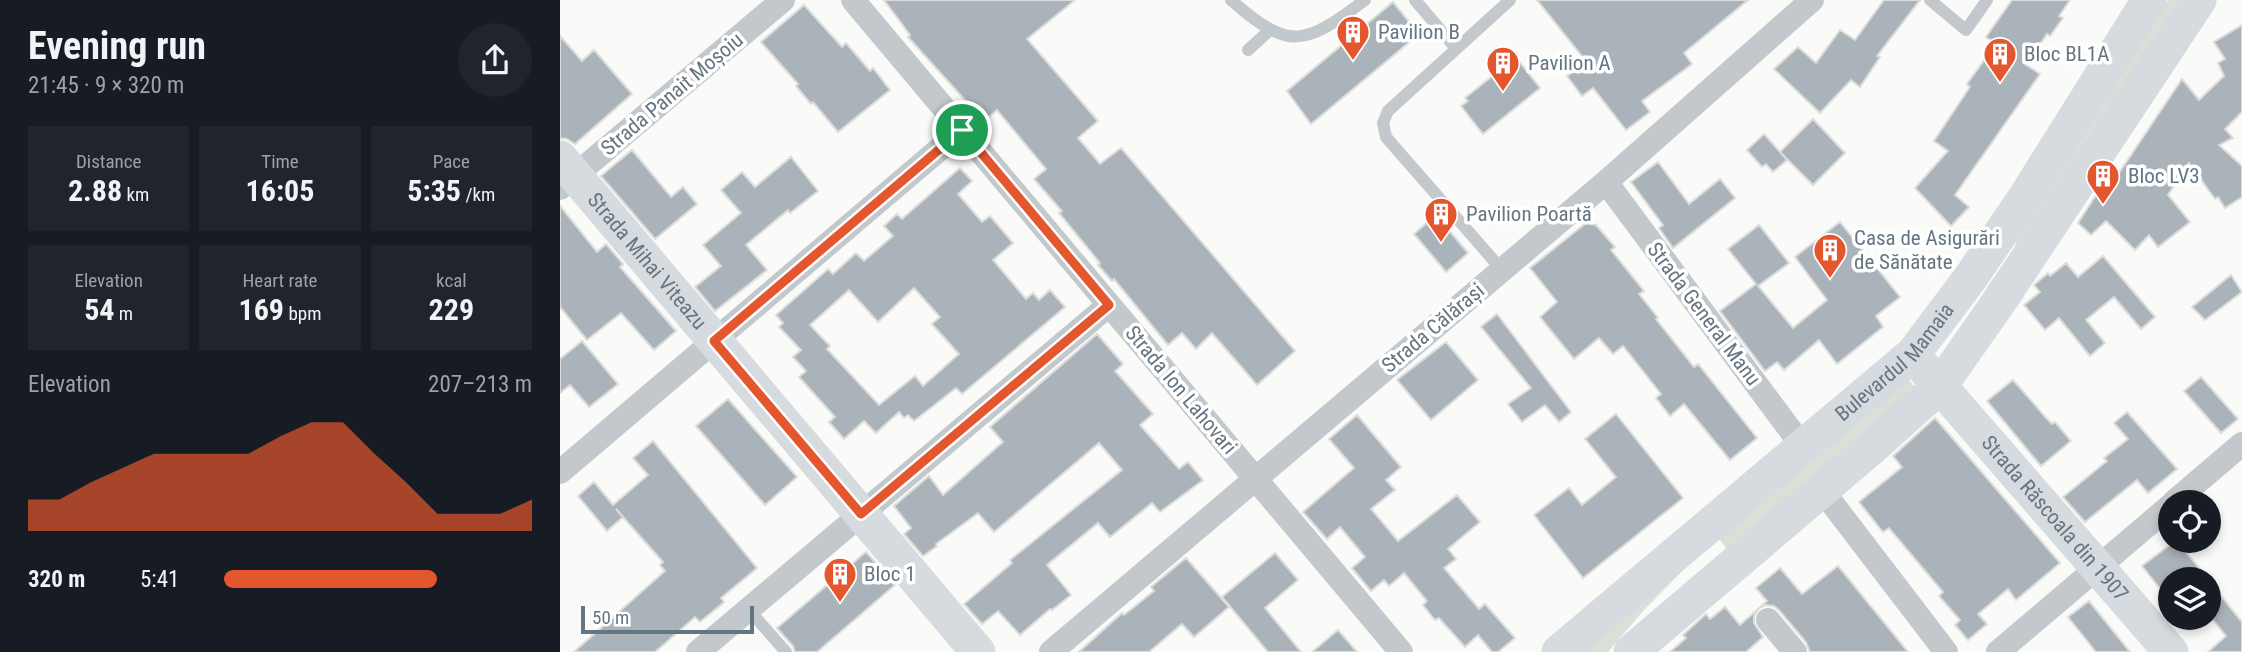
<!DOCTYPE html>
<html lang="en">
<head>
<meta charset="utf-8">
<style>
	:root { --surface:#171b24; --page:#20242c; --text:#f1f3f6; --muted:#9ea1a6; --accent:#e4572e }
	body { margin:0; font-family:"Roboto Condensed",sans-serif; background:var(--page); color:var(--text); height:100vh; display:flex; flex-direction:column; font-size:26px; white-space:nowrap }
	* { box-sizing:border-box; margin:0 }
	p { font-size:23px; color:var(--muted) }
	.icon { flex:none; width:38px; height:38px; fill:none; stroke:currentColor; stroke-width:2; stroke-linecap:round; stroke-linejoin:round }
	.map { position:relative; flex:1; overflow:hidden }
	.drawer { display:flex; flex-direction:column; background:var(--surface); width:560px }
	.drawer>* { flex:none }
	.fabs { position:absolute; left:1598px; top:490px; display:grid; gap:14px }
	.fabs a { display:grid; place-items:center; width:63px; height:63px; border-radius:50%; background:var(--surface); box-shadow:0 4px 10px #0003; font-size:35px }
	.scale { position:absolute; left:21px; bottom:18px; width:173px; box-sizing:border-box; padding-left:7px; border:4px solid #657683; border-top:0; font-size:19px; line-height:24px; white-space:nowrap; color:#657683; -webkit-text-stroke:5px #fff; paint-order:stroke }
	.pin { position:absolute; display:grid; place-items:center; width:60px; height:60px; color:#fff; margin:-30px; border:4px solid #fff; border-radius:50%; box-shadow:0 2px 7px #0007 }
	.round { display:grid; place-items:center; flex:none; width:74px; height:74px; border-radius:37px; background:var(--page) }
	.head { display:flex; align-items:center; justify-content:space-between; height:119px; padding:0 28px }
	h1 { font-size:38px; font-weight:700; line-height:52px }
	.metrics { display:grid; grid-template-columns:repeat(3,1fr); gap:10px; height:119px; padding:7px 28px }
	.metrics div { display:grid; align-content:center; border-radius:0px; background:var(--page); text-align:center }
	.metrics b { font-size:30px; font-weight:700 }
	.metrics small { font-size:19px; font-weight:400 }
	.metrics p { font-size:19px }
	.chart { height:196px; padding:14px 28px }
	.chart p { display:flex; justify-content:space-between }
	.chart svg { width:100%; height:126px; margin-top:7px; fill:var(--accent); opacity:.7 }
	ul { padding:0 28px; list-style:none; font-size:23px }
	li { display:grid; grid-template-columns:112px 84px 1fr; align-items:center; height:52px }
	li i { height:18px; border-radius:9px; background:var(--accent) }
	main { display:flex; flex:1; min-height:0 }
	.map>svg:first-child { display:block }
	.green { fill:#dadfd7 }
	.building { fill:#aab3b9; stroke:#dcdcda; stroke-width:2; fill-rule:evenodd }
	.lines { fill:none; stroke-linecap:round; stroke-linejoin:round }
	.lane { stroke:#c3c8cc; stroke-width:12 }
	.street { stroke:#c3c8cc; stroke-width:24 }
	.secondary { stroke:#d6dbdf; stroke-width:35 }
	.route-casing { stroke:#fff; stroke-width:14 }
	.route { stroke:#e4572e; stroke-width:9 }
	.labels { text-anchor:middle; stroke-width:7; stroke-linejoin:round; paint-order:stroke }
	.poi-label { font-size:21px; fill:#657683; stroke:#fff; text-anchor:start }
	.street-label { font-size:21px; fill:#657683; stroke:#fff }
</style>
</head>
<body>
<main>
<section class="drawer">
<div class="head"><div><h1>Evening run</h1><p>21:45 · 9 × 320 m</p></div><a class="round"><svg class="icon" aria-label="share" viewBox="0 0 24 24"><path d="M12 15V3M7 8l5-5 5 5M5 13v7h14v-7"/></svg></a></div>
<div class="metrics">
<div><p>Distance</p><b>2.88<small> km</small></b></div>
<div><p>Time</p><b>16:05</b></div>
<div><p>Pace</p><b>5:35<small> /km</small></b></div>
</div>
<div class="metrics">
<div><p>Elevation</p><b>54<small> m</small></b></div>
<div><p>Heart rate</p><b>169<small> bpm</small></b></div>
<div><p>kcal</p><b>229</b></div>
</div>
<div class="chart"><p><span>Elevation</span>207–213 m</p>
<svg viewBox="0 0 160 44" preserveAspectRatio="none"><path d="M0 44V33L10 33L20 27L30 22L40 17L50 17L60 17L70 17L80 11L90 6L100 6L110 17L120 27L130 38L140 38L150 38L160 33V44z"/></svg>
</div>
<ul>
<li><b>320 m</b>5:41<i style="width:69%"></i></li>
</ul>
</section>
<div class="map">
<svg width="1682" height="652" viewBox="0 0 1682 652">
	<rect width="100%" height="100%" fill="#fafaf8"/>
	<!-- green -->
	<path class="green" d="M1608 0H1618L1406 323 1428 286 1455 248 1459 228 1529 116Z
		M1347 377 1359 393 1169 552 1157 536Z
		M1144 549 1084 610 1048 652H1023Z"/>
	<!-- building -->
	<path class="building" d="M324 0H515L467 39 538 121 518 138 540 164 561 148 735 351 697 385 652 333 636 349 622 333 608 345 554 279 552 281 538 265 540 263 499 213 502 211 474 179 486 169 437 110 424 121 348 37 350 35Z
		M977 0H1188L1124 53 1132 64 1082 101 1090 112 1066 130 1033 88 1022 96 1007 76 1026 61Z
		M1324 0H1360L1317 56 1320 57 1300 87 1291 80 1260 113 1214 69 1238 47 1256 63 1280 30 1295 40Z
		M1452 0H1510L1499 16 1503 18 1490 36 1487 34 1466 65 1480 74 1395 195 1409 207 1391 226 1355 188 1388 151 1374 141 1410 87 1407 84 1436 44 1426 37Z
		M833 2 859 34 751 124 727 91Z
		M244 5 282 47 286 43 310 71 313 68 330 90 278 132 253 102 251 104 236 86 238 84 201 42Z
		M1682 25V112L1665 129 1673 138 1659 145 1682 166V197L1665 208 1658 197 1655 199 1629 163 1608 195 1630 222 1598 247 1589 235 1575 250 1546 221 1531 235 1518 223 1540 189 1545 194 1622 79 1639 100 1664 76 1658 63 1665 59 1654 42Z
		M0 36 22 61 34 50 72 94 15 144 7 139 0 138Z
		M958 60 980 88 923 134 901 106 908 101 905 98 950 62 952 65Z
		M1253 119 1285 153 1253 185 1220 152Z
		M1204 134 1227 160 1213 172 1206 164 1202 167 1187 150Z
		M72 150 111 197 123 187 137 204 95 239 41 176Z
		M231 157 258 191 230 213 228 210 186 245 207 270 155 311 135 287 161 266 143 245 181 213 161 190 182 172 195 187Z
		M1098 162 1129 204 1160 179 1175 198 1113 248 1099 228 1103 225 1071 182Z
		M400 168 412 181 398 194 422 222 430 216 453 243 433 260 466 299 473 293 479 300 490 290 505 307 402 394 396 388 354 421 348 415 344 418 339 412 316 433 304 421 284 439 269 422 275 417 239 377 246 371 233 357 241 350 219 327 223 323 216 315 268 269 273 274 296 253 304 261 333 236 324 226 337 214 342 219ZM354 288 380 317 372 324 399 354 363 386 355 376 319 405 267 349 270 346 250 325 289 290 318 322Z
		M0 206 37 252 46 244 63 264 60 267 116 331 94 350 61 313 27 340 0 307Z
		M876 215 908 253 886 272 854 234Z
		M1280 222 1340 297 1316 316 1323 327 1277 364 1259 340 1224 370 1217 362 1205 371 1160 311 1196 284 1168 249 1199 225 1229 263 1198 286 1233 328 1267 300 1235 257Z
		M1026 223 1036 225 1055 247 1051 250 1084 291 1079 294 1098 318 1096 319 1134 367 1138 364 1197 438 1170 460 1124 404 1110 416 1096 398 1101 394 1063 346 1053 354 1039 338 1014 359 980 317 997 302 970 268Z
		M1543 256 1595 317 1581 329 1554 297 1526 320 1545 343 1530 356 1499 318 1485 330 1464 305 1480 292 1474 285 1488 273 1490 276 1506 263 1518 277Z
		M1671 275 1682 292 1645 320 1632 307Z
		M937 314 1011 412 999 422 985 405 962 422 948 404 971 388 921 327Z
		M537 334 563 364 555 371 593 414 580 425 619 469 628 462 643 480 600 512 592 503 550 537 538 523 487 565 511 595 492 610 490 609 460 635 438 611 422 624 404 604 452 563 450 560 562 470 539 443 434 532 418 513 376 544 377 546 363 556 344 534 351 528 334 506 369 476 383 495 443 442 430 427Z
		M22 341 58 384 29 407 10 385 0 393V359Z
		M886 342 918 380 871 420 837 380Z
		M1641 377 1678 419 1661 433 1624 391Z
		M1453 380 1487 419 1492 424 1495 422 1511 441 1481 466 1427 401Z
		M168 399 237 477 205 505 136 426Z
		M1567 412 1617 469 1588 493 1577 480 1525 522 1503 497 1547 461 1544 458 1568 439 1554 423Z
		M1056 414 1123 498 1023 578 974 515 1009 488 1022 505 1056 477 1025 439Z
		M797 415 841 467 826 480 835 490 811 509 838 541 897 495 920 522 888 549 896 559 884 568 919 609 925 604 955 638 938 652H932L918 635 905 647 879 618 875 620 863 605 867 601 844 573 829 586 824 580 811 591 792 568 805 557 780 527 767 539 743 512 794 468 769 439Z
		M1375 418 1500 563 1456 600 1448 589 1418 614 1427 624 1408 640 1395 625 1400 620 1379 596 1383 592 1329 528 1323 532 1299 502 1342 467 1333 456Z
		M93 441 197 568 161 598 164 602 140 622 135 617 95 652H14L105 571 100 565 103 562 56 509 63 517 47 531 18 496 34 482 53 505 88 475 73 458Z
		M1615 541H1617L1648 579H1610V601L1582 566Z
		M306 552 335 585 257 652H235L233 646 217 628Z
		M715 553 738 580 705 608 741 652H708L662 597Z
		M626 558 669 607 634 637 622 624 589 652H519L562 613 564 615 594 591 591 587Z
		M1278 566 1348 652H1250L1246 642 1219 610 1214 606 1206 605 1199 608 1194 616V623L1203 637 1186 652H1110L1126 638 1123 635 1146 614 1150 619 1165 607 1180 625 1207 601 1196 588 1220 568 1242 594Z
		M1648 580 1682 622V652H1648L1666 636 1648 614Z
		M1529 601 1570 652H1536L1508 617Z
		M778 630 797 652H752Z"/>
	<g class="lines">
		<!-- lane -->
		<path class="lane" d="M671 0C730 52 745 45 805 0
			M855 0 895 47
			M1370 0 1406 30 1427 0
			M688 50 710 30
			M942 270 826 137 823 123 828 111 950 0
			M189 610 226 652"/>
		<!-- street -->
		<path class="street" d="M293 0 841 652
			M1046 182 1243 447
			M0 188 223 0
			M0 472 402 130
			M1262 490 1386 652
			M1614 502 1682 444
			M1208 620 1235 652
			M138 652 549 305
			M491 652 1046 182 1252 0
			M1438 652 1610 506"/>
		<!-- secondary -->
		<g class="secondary">
			<path id="s1" d="M0 158 418 652"/>
			<path id="s2" d="M1365 369 1611 652"/>
			<path id="s3" d="M999 652 1353 354 1411 277 1466 196 1589 0"/>
			<path d="M1071 652 1310 449 1380 386 1441 299 1639 0"/>
		</g>
	</g>
	<g class="lines">
		<defs>
			<path id="route" d="M402 130 549 305 301 514 154 341Z"/>
		</defs>
		<!-- route casing -->
		<use href="#route" class="route-casing"/>
		<!-- route -->
		<use href="#route" class="route"/>
	</g>
	<!-- icons -->
	<defs>
		<symbol id="building-pin" viewBox="-11 -11 22 30"><path d="M0 17L-7.5 6A9.5 9.5 0 1 1 7.5 6Z" fill="#e4572e" stroke="#fff"/><path d="M-4-6H4V6H1V3H-1V6H-4ZM-2.5-4.3h1.7v1.8h-1.7ZM.8-4.3h1.7v1.8H.8ZM-2.5-1h1.7V.8h-1.7ZM.8-1h1.7V.8H.8Z" fill="#fff"/></symbol>
	</defs>
	<g fill-rule="evenodd">
		<use href="#building-pin" x="774" y="13" width="38" height="52"/>
		<use href="#building-pin" x="1421" y="35" width="38" height="52"/>
		<use href="#building-pin" x="924" y="44" width="38" height="52"/>
		<use href="#building-pin" x="1524" y="157" width="38" height="52"/>
		<use href="#building-pin" x="862" y="195" width="38" height="52"/>
		<use href="#building-pin" x="1251" y="231" width="38" height="52"/>
		<use href="#building-pin" x="261" y="555" width="38" height="52"/>
	</g>
	<g class="labels">
		<!-- poi labels -->
		<g class="poi-label">
			<text x="818" y="39">Pavilion B</text>
			<text x="1464" y="61">Bloc BL1A</text>
			<text x="968" y="70">Pavilion A</text>
			<text x="1568" y="183">Bloc LV3</text>
			<text x="906" y="221">Pavilion Poartă</text>
			<text x="1294" y="245">Casa de Asigurări<tspan x="1294" dy="24">de Sănătate</tspan></text>
			<text x="304" y="581">Bloc 1</text>
		</g>
		<!-- street labels -->
		<g class="street-label">
			<text transform="translate(112 94) rotate(-40)" y="7">Strada Panait Moșoiu</text>
			<text dy="7" stroke="none"><textPath href="#s1" startOffset="135">Strada Mihai Viteazu</textPath></text>
			<text transform="translate(1144 314) rotate(53)" y="7">Strada General Manu</text>
			<text transform="translate(873 328) rotate(-40)" y="7">Strada Călărași</text>
			<text dy="7" stroke="none"><textPath href="#s3" startOffset="444">Bulevardul Mamaia</textPath></text>
			<text transform="translate(621 390) rotate(50)" y="7">Strada Ion Lahovari</text>
			<text dy="7" stroke="none"><textPath href="#s2" startOffset="198">Strada Răscoala din 1907</textPath></text>
		</g>
	</g>
</svg>
<div class="fabs">
<a><svg class="icon" aria-label="locate" viewBox="0 0 24 24"><circle cx="12" cy="12" r="6"/><path d="M12 2v4M12 18v4M2 12h4M18 12h4"/></svg></a>
<a><svg class="icon" aria-label="layers" viewBox="0 0 24 24"><path d="M12 4l9 5-9 5-9-5zM3 14l9 5 9-5"/></svg></a>
</div>
<div class="scale">50 m</div>
<div class="pin" style="left:402px;top:130px;background:#1e9e55"><svg class="icon" aria-label="arrive" viewBox="0 0 24 24"><path d="M6 21V4h12l-3 4 3 4H6"/></svg></div>
</div>
</main>
</body>
</html>
